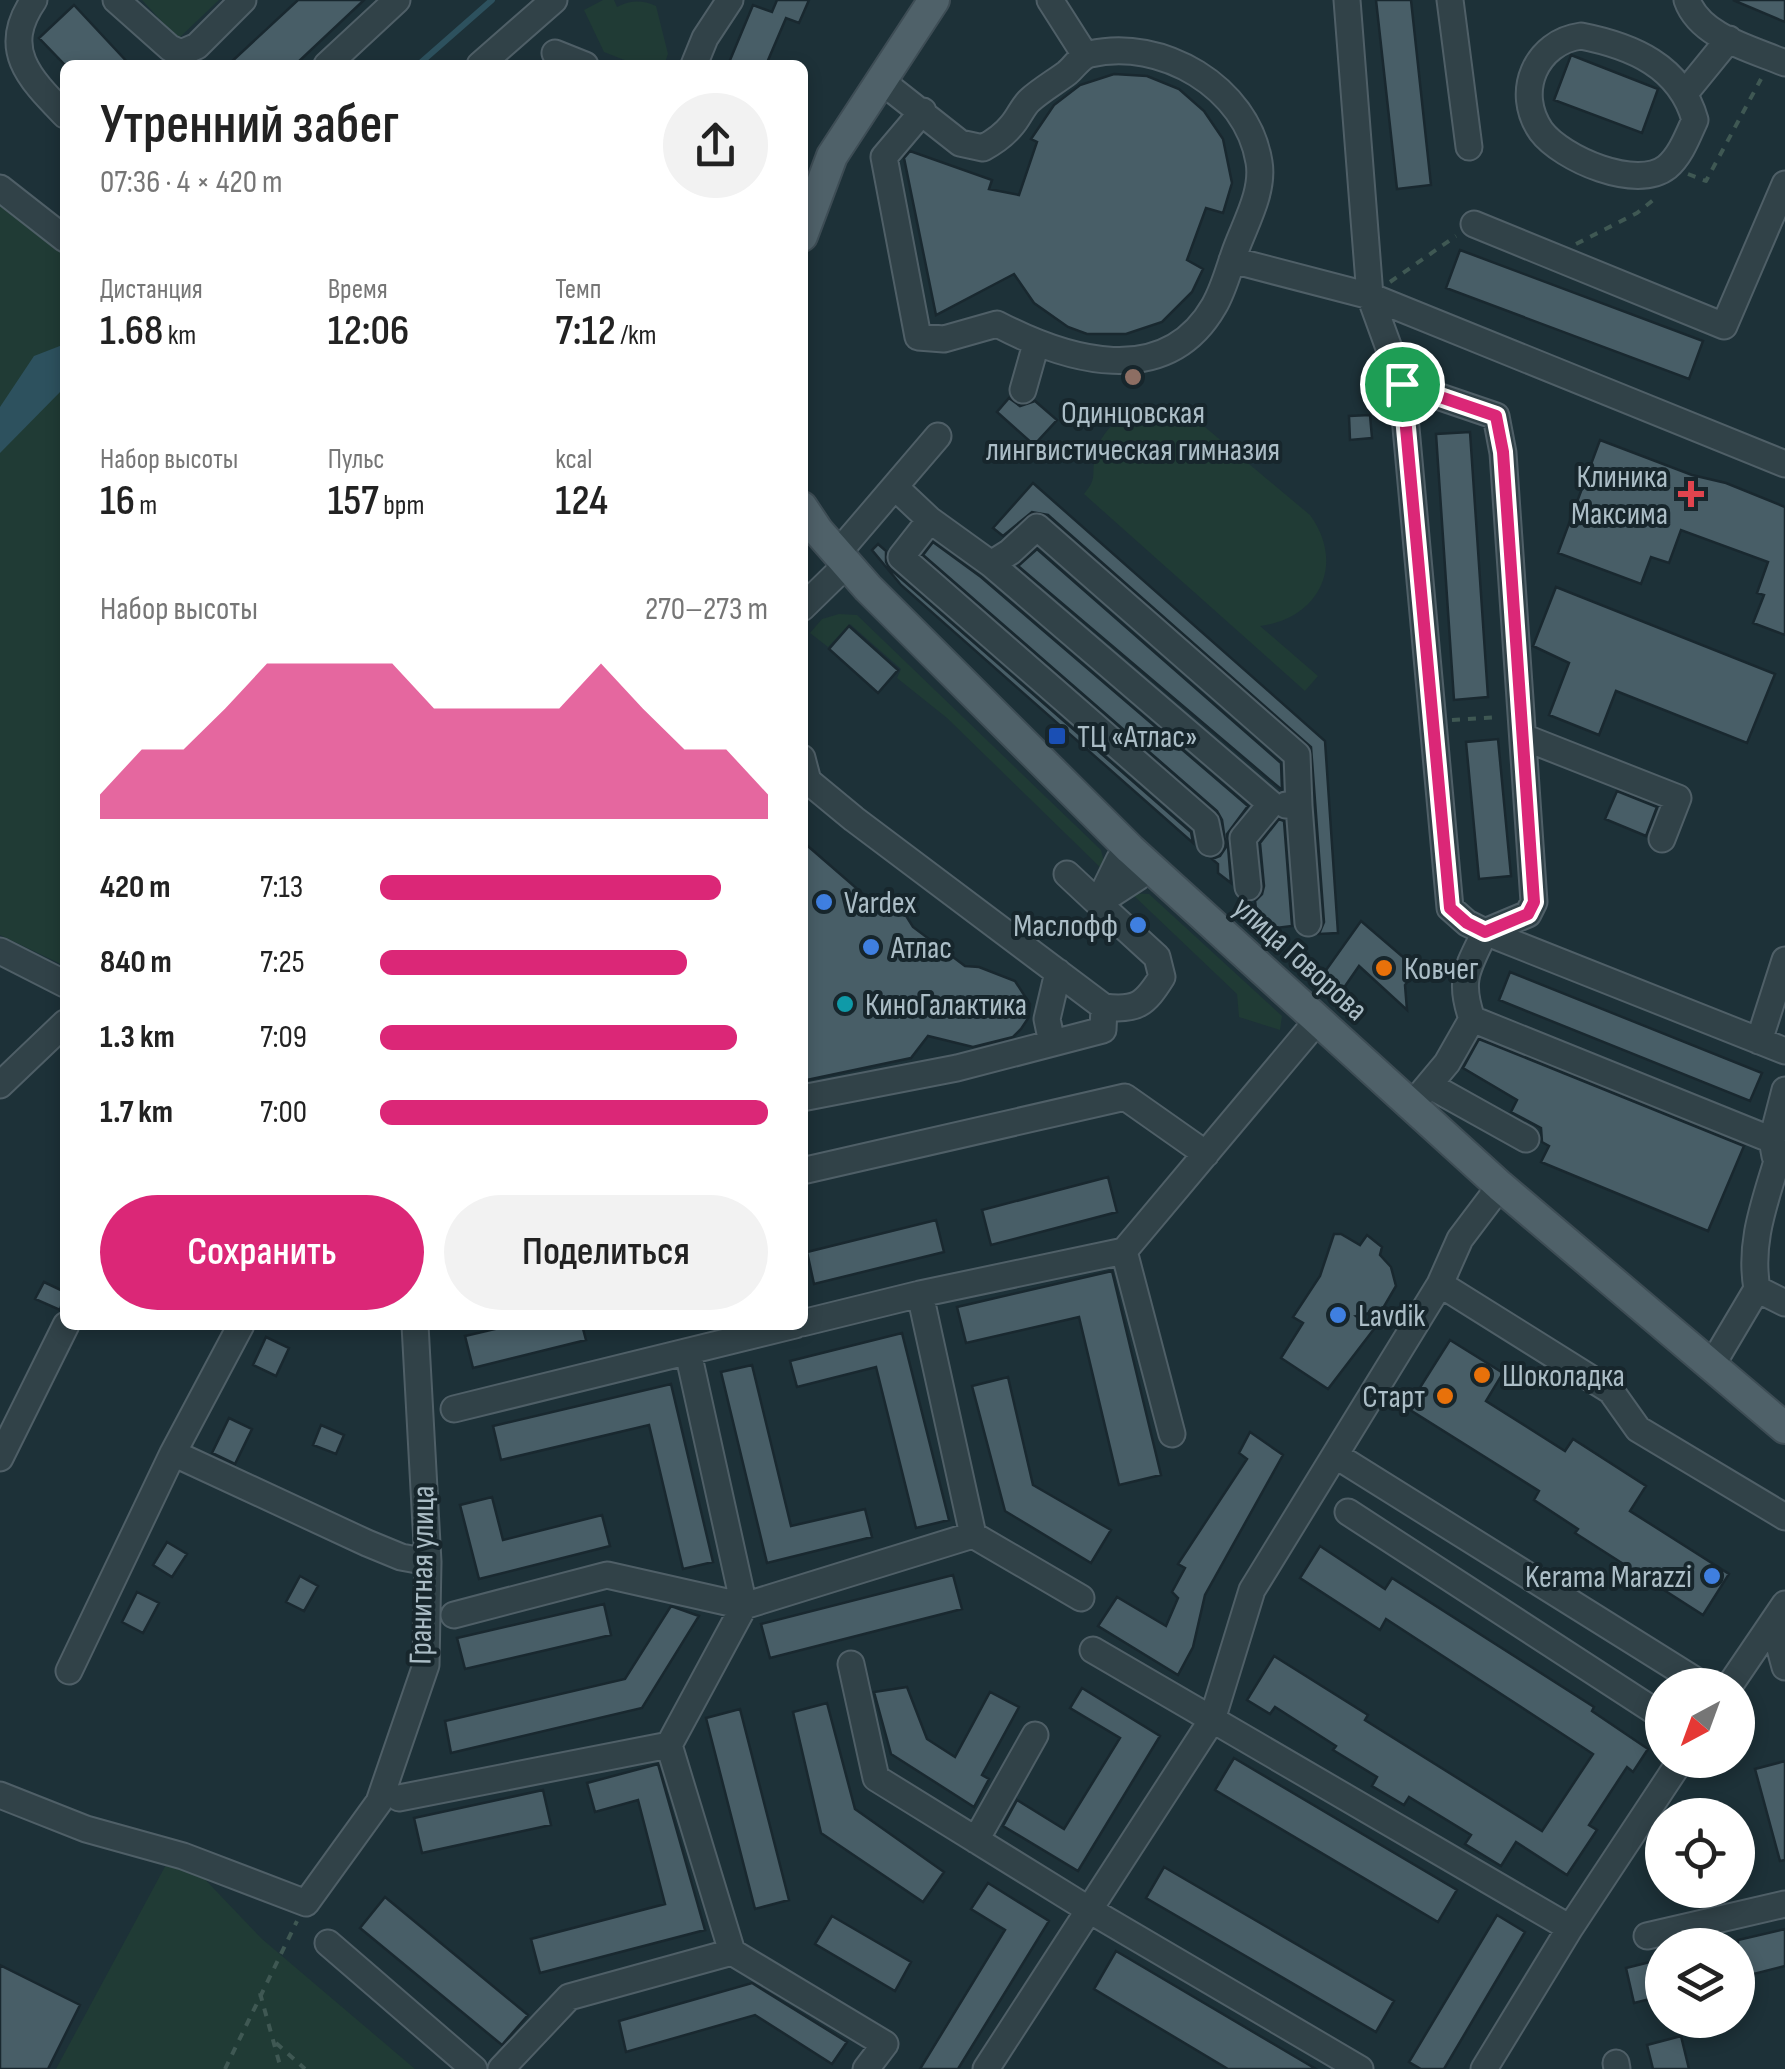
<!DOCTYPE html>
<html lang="ru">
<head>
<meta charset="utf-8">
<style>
	:root { --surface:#fff; --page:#f2f2f2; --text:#222; --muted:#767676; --accent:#db2777 }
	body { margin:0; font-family:"Sofia Sans Condensed",sans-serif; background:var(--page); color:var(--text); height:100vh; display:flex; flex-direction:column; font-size:38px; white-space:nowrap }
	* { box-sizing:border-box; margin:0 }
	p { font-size:32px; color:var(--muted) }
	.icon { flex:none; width:55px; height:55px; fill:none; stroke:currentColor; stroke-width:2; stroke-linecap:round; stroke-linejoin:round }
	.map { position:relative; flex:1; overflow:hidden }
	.sheet { position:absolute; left:60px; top:60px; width:748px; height:1270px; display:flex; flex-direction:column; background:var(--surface); border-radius:15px; box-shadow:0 5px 15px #0003 }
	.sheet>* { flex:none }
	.needle { width:65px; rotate:221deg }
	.fabs { position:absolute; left:1645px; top:1668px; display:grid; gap:20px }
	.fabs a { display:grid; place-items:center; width:110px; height:110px; border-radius:50%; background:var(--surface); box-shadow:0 5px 15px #0003; font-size:50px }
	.pin { position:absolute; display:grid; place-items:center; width:85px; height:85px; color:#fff; margin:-42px; border:5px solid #fff; border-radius:50%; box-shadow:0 2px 10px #0007 }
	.round { display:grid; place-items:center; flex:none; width:105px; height:105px; border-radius:52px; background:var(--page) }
	.head { display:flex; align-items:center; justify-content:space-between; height:170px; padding:0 40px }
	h1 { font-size:55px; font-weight:600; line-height:75px }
	.metrics { display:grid; grid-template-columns:repeat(3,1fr); gap:15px; height:170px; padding:10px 40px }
	.metrics div { display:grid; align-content:center }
	.metrics b { font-size:42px; font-weight:600 }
	.metrics small { font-size:28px; font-weight:400 }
	.metrics p { font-size:28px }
	.chart { height:280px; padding:20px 40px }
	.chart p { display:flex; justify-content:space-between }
	.chart svg { width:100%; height:180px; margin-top:10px; fill:var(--accent); opacity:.7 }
	.button { display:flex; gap:20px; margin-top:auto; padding:20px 40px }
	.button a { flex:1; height:115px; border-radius:60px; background:var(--accent); color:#fff; font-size:40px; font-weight:600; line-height:115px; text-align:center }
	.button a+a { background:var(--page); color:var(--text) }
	ul { padding:0 40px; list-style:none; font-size:32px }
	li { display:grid; grid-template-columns:160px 120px 1fr; align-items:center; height:75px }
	li i { height:25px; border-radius:12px; background:var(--accent) }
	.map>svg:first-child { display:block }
	.green { fill:#203b35 }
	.water { fill:#2d515e }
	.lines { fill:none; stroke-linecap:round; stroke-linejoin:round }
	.stream { stroke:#2d515e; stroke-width:6 }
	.building { fill:#485e67; stroke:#19282f; stroke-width:2.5 }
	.minor-casing { stroke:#4f5f67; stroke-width:29 }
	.major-casing { stroke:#3e4d55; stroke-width:34 }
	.path { stroke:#3f5853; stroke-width:4; stroke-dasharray:8 8; stroke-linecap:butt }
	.minor { stroke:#314248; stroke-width:25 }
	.major { stroke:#4f6169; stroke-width:30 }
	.route-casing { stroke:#fff; stroke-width:20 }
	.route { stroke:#db2777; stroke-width:12 }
	.education-dot { fill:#8d6e63; stroke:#17262c; stroke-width:4 }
	.health-dot { fill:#e0444e; stroke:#17262c; stroke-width:4 }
	.transit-dot { fill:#1a4fb4; stroke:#17262c; stroke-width:4 }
	.shop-dot { fill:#3f7fe0; stroke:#17262c; stroke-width:4 }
	.food-dot { fill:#e8710a; stroke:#17262c; stroke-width:4 }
	.culture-dot { fill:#0f9aa8; stroke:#17262c; stroke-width:4 }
	.labels { text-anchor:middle; stroke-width:8; stroke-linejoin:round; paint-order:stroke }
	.poi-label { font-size:32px; fill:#abbdc6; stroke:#17262c; text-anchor:start }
	.street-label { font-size:32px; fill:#abbdc6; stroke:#17262c }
</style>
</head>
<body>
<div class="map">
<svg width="1785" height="2069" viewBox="0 0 1785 2069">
	<rect width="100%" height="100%" fill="#1d3138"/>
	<!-- green -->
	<path class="green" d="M142 0H219L178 39Z
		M603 0H614L617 7C631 0 642 0 656 6L668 54 664 65H637L604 52 584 10Z
		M0 176 65 226V966L0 935Z
		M1161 405 1178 409 1193 417 1310 515C1346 564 1319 619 1260 626L1318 676 1305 691 1084 494C1098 477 1091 476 1095 457 1101 424 1131 409 1161 405Z
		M839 614 857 615 1101 850 1107 874 947 718 897 678 901 669 850 624 828 647 810 633 822 619Z
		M1131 893 1149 894 1282 1016 1280 1030 1239 1017 1237 994Z
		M175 1848 262 1939 415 2069H56Z"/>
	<!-- water -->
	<path class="water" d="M65 344V387L0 453V407L34 356Z"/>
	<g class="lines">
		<!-- stream -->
		<path class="stream" d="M418 65 492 0"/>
	</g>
	<!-- building -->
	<path class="building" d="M298 0H364L295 65H228Z
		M777 0H809L799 23 786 18 766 65H728L753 5 772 12Z
		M1376 0H1411L1431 185 1397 189Z
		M1733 0H1785V22Z
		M74 5 130 65H65L39 38Z
		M1571 55 1658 89 1642 133 1554 100Z
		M1114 74 1147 76 1179 89 1204 111 1223 139 1232 183 1223 213 1206 208 1187 260 1203 269 1192 292 1162 322 1126 334H1087L1068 327 1034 303 1014 274 936 315 904 158 910 151 992 180 989 189 1019 195 1037 142 1031 139 1054 105 1080 85Z
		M1460 250 1703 341 1689 379 1446 288Z
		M1009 398 1020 406 1035 401 1057 420 1034 445 997 412Z
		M1370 415 1372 438 1350 440 1349 416Z
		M1470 432 1488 697 1454 700 1436 434Z
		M1600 440 1692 475 1726 483 1785 507V635L1753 623 1764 595 1757 593 1768 562 1681 530 1669 563 1651 557 1641 584 1558 553Z
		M1033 483 1325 741 1338 933 1319 934 1324 922 1311 747 1048 515 1032 512 1003 536 993 528Z
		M933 542 981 577 1248 806 1227 834 1231 883 1218 873V864L1212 859 1220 856 1226 847 1222 820 1217 811 923 555Z
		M878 544 886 551V562L890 569 1191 832 1193 843 901 585 872 550Z
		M1037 549 1281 763 1282 790 1018 566Z
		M1556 587 1775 674 1747 743 1616 691 1599 735 1549 715 1569 663 1533 646Z
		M849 626 898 670 878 693 829 649Z
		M1498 739 1511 876 1479 879 1466 742Z
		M1617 791 1657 807 1646 836 1605 819Z
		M1279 819 1284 821 1292 926 1276 928 1256 909 1255 901 1262 894 1264 886 1260 843Z
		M802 841 870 900 895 898 913 927 965 966 979 967 1015 981 1030 1004 1029 1017 1021 1029 1013 1037 973 1047 928 1036 911 1058 802 1081Z
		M1361 921 1417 969 1405 985 1407 1010 1359 966 1339 995 1319 980Z
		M1510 972 1762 1073 1750 1101 1499 1000Z
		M1479 1039 1744 1146 1708 1231 1541 1162 1549 1146 1542 1142 1541 1128 1511 1112 1517 1100 1463 1068Z
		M1108 1177 1117 1212 991 1245 982 1210Z
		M936 1220 944 1252 814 1284 807 1252Z
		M1334 1234H1341L1360 1245 1367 1235 1382 1247 1380 1255 1391 1267 1396 1286 1382 1310 1356 1316 1374 1329 1328 1389 1281 1358 1303 1323 1293 1317 1320 1276Z
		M1112 1271 1161 1475 1119 1485 1079 1317 966 1343 957 1307Z
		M44 1282 65 1292 60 1310 35 1299Z
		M512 1325H582L586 1340 473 1368 465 1336Z
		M902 1333 949 1520 916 1528 876 1367 797 1387 790 1361Z
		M266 1337 289 1348 276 1376 253 1365Z
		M1450 1340 1503 1373 1486 1401 1565 1451 1573 1439 1646 1486 1630 1511 1729 1574 1703 1615 1575 1533 1578 1529 1534 1500 1539 1491 1407 1408Z
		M752 1365 791 1526 865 1509 872 1537 767 1563 721 1372Z
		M1008 1377 1033 1485 1111 1530 1091 1563 1005 1511 972 1386Z
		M671 1384 713 1562 683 1569 649 1425 501 1460 493 1426Z
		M229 1418 252 1429 235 1464 212 1453Z
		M321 1425 344 1435 336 1454 313 1445Z
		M1250 1432 1283 1455 1205 1595 1193 1647 1178 1675 1098 1626 1117 1597 1166 1626 1178 1598 1172 1592 1185 1568 1178 1564 1247 1459 1239 1453Z
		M492 1497 503 1540 602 1515 610 1546 479 1579 460 1505Z
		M167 1542 187 1554 172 1577 153 1565Z
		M1320 1546 1385 1589 1392 1578 1594 1707 1592 1711 1648 1749 1633 1772 1627 1767 1589 1825 1597 1830 1567 1875 1516 1842 1501 1866 1465 1844 1471 1835 1409 1797 1404 1805 1372 1786 1377 1777 1333 1750 1336 1746 1275 1707 1270 1714 1247 1700 1274 1656 1368 1715 1365 1720 1542 1831 1593 1754 1386 1619 1380 1630 1300 1578Z
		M953 1575 962 1609 770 1658 761 1624Z
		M300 1576 318 1586 304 1611 286 1602Z
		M137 1592 159 1603 143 1633 122 1622Z
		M604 1604 611 1635 465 1669 457 1638Z
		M671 1606 699 1616 642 1708 451 1753 445 1721 625 1679Z
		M907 1687 927 1739 955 1757 990 1692 1019 1707 982 1775 989 1779 974 1807 891 1754 874 1692Z
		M1082 1688 1160 1736 1078 1871 1003 1826 1017 1800 1064 1829 1120 1738 1070 1708Z
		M827 1703 855 1809 944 1872 923 1902 821 1833 793 1712Z
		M740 1709 789 1900 755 1909 706 1718Z
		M1234 1758 1457 1890 1438 1922 1215 1790Z
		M1785 1761V1860L1780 1861 1755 1769Z
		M658 1764 705 1930 540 1973 531 1939 665 1904 638 1800 595 1812 587 1783Z
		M543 1790 551 1825 422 1853 414 1818Z
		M1164 1867 1394 2001 1376 2032 1146 1898Z
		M988 1883 1049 1921 958 2069H920L1005 1930 971 1909Z
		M385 1897 528 2015 502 2045 360 1928Z
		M1497 1915 1525 1932 1444 2069H1421L1409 2062Z
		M832 1916 911 1962 895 1991 815 1944Z
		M1785 1929V1966L1738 1978V1940Z
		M1116 1951 1316 2069H1228L1094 1989Z
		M1662 1959V1996L1634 2003 1626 1968Z
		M0 1965 80 2005 48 2069H0Z
		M752 1983 847 2042 832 2064 755 2015 626 2052 619 2021Z
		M1681 2036 1689 2069H1653L1647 2045Z"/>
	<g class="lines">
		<defs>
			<path id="minor" d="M34 0C0 49 29 78 65 115
				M116 0 170 48 181 53 197 46 243 0
				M1050 0 1085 55
				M1347 0 1370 296 1402 384 1450 908 1467 923 1485 932 1528 914 1534 902 1503 453 1496 416 1402 384
				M1450 0 1469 147
				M1687 0C1700 37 1752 49 1785 63
				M1581 36C1632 46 1680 66 1695 120 1688 135 1681 155 1667 167 1637 191 1562 159 1541 131 1514 92 1536 42 1581 36Z
				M555 53 585 65
				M327 65 397 0
				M480 65 554 0
				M694 65 705 38 730 0
				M880 80 960 143 983 148C994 142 1004 135 1012 125 1019 117 1023 106 1030 100 1041 90 1055 82 1067 73 1074 67 1081 56 1090 54 1161 37 1247 87 1259 162 1264 191 1246 222 1236 249 1229 268 1224 289 1214 306 1165 391 1066 360 997 324L944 339 918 337 884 157 923 111
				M1685 93 1729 39
				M0 188 65 239
				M1474 224 1724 326 1785 184
				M1232 260 1370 296 1785 464
				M1023 390 1036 344
				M895 487 930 520 901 557 1206 823 1210 843
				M930 520 991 564 1271 804 1243 838 1248 887
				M837 554 938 436
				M991 564 1010 552 1037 527 1297 755 1299 806
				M802 608 846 565
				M1523 737 1678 798 1662 839
				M802 758 808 781 854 819 1104 1007C1137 1011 1145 1004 1162 977L1157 957 1098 903 1138 877 1149 866
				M1286 805 1299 806 1308 923
				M1067 874 1098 903 1119 860 1130 849
				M0 951 65 984
				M1472 1019C1458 979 1468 968 1485 932L1785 1051
				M1759 1041 1785 960
				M1052 1043 1047 1019 1058 972
				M0 1085 65 1023
				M1429 1085 1526 1139
				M802 1098 957 1068 1103 1030 1104 1007
				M1411 1106 1447 1063 1472 1019 1772 1140
				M1775 1156 1772 1140 1785 1090
				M802 1171 1125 1097 1206 1154
				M1124 1251 1172 1434
				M1440 1284 1611 1391 1638 1429 1785 1517
				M1757 1289 1785 1303
				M920 1294 973 1535 1081 1598
				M802 1323 920 1294 1124 1251 1317 1021
				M1712 1365 1757 1289C1749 1243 1764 1205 1777 1161L1785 1164
				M454 1409 795 1325
				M173 1453 367 1543 401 1557 428 1562
				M1335 1455 1703 1685
				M0 1458 66 1325
				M1348 1512 1662 1716
				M454 1615 607 1575 744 1606 973 1535
				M1773 1623 1785 1667
				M1093 1650 1570 1928
				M851 1664 876 1778 1091 1911 1360 2069
				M69 1671 173 1453 241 1325
				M1730 1685 1785 1604
				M669 1745 732 1952 885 2044 866 2069
				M0 1795 86 1829 183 1856 306 1903 379 1802 426 1665 428 1562 415 1325
				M399 1798 669 1745 744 1606 688 1352
				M976 1840 1035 1735
				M1647 1936 1785 1904
				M328 1943 474 2069
				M1616 2063 1617 2069
				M501 2069 569 1997 732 1952
				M986 2069 1212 1720 1252 1590 1440 1284 1460 1239 1500 1186
				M1484 2069 1570 1928 1681 1760"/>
			<path id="major" d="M802 236 832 156 934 0
				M802 507 818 531 868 588 1130 849 1500 1186 1785 1428"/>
		</defs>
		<!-- minor casing -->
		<use href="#minor" class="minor-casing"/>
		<!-- major casing -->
		<use href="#major" class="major-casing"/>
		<!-- path -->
		<path class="path" d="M1688 174 1706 181 1761 79
			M1576 244 1637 213 1657 197
			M1390 282 1456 236
			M1452 720 1498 717
			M260 1993 281 2069
			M276 2043 305 2069
			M225 2069 297 1921"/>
		<!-- minor -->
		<use href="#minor" class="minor"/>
		<!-- major -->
		<use href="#major" class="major"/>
	</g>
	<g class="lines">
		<defs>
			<path id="route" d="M1402 384 1496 416 1503 452 1534 902 1528 914 1485 932 1467 923 1450 908Z"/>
		</defs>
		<!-- route casing -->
		<use href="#route" class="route-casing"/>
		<!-- route -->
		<use href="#route" class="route"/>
	</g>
	<!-- markers -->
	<circle class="education-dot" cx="1133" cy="377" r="10"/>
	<path class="health-dot" d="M1686 479h10v10h10v10h-10v10h-10v-10h-10v-10h10z"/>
	<rect class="transit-dot" x="1047" y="726" width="20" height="20" rx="5"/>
	<g class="shop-dot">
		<circle cx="824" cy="902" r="10"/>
		<circle cx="1138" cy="925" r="10"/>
		<circle cx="871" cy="947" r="10"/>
		<circle cx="1338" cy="1315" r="10"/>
		<circle cx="1712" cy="1576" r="10"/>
	</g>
	<g class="food-dot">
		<circle cx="1384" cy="968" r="10"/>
		<circle cx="1482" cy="1375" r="10"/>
		<circle cx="1445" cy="1396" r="10"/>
	</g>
	<circle class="culture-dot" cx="845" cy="1004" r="10"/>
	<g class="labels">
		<!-- poi labels -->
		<g class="poi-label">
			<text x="1133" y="423" text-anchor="middle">Одинцовская<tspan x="1133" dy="37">лингвистическая гимназия</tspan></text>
			<text x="1668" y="487" text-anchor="end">Клиника<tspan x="1668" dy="37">Максима</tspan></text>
			<text x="1077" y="747">ТЦ «Атлас»</text>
			<text x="844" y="913">Vardex</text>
			<text x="1118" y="936" text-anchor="end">Маслофф</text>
			<text x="891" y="958">Атлас</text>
			<text x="1404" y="979">Ковчег</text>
			<text x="865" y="1015">КиноГалактика</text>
			<text x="1358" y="1326">Lavdik</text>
			<text x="1502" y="1386">Шоколадка</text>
			<text x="1425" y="1407" text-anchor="end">Старт</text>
			<text x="1692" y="1587" text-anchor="end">Kerama Marazzi</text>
		</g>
		<!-- street labels -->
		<g class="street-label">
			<text transform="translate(1301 958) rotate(42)" y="11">улица Говорова</text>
			<text transform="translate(421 1575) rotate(-89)" y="11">Гранитная улица</text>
		</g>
	</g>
</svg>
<div class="fabs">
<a><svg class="needle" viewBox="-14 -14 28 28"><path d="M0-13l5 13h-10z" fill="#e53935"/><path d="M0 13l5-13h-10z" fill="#767676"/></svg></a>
<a><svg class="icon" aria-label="locate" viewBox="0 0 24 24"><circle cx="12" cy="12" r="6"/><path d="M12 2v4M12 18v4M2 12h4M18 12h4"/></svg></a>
<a><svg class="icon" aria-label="layers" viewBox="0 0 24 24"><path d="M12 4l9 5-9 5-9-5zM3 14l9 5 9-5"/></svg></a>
</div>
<div class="pin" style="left:1402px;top:384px;background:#1e9e55"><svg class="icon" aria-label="arrive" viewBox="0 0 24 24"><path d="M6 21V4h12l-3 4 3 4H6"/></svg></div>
<section class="sheet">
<div class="head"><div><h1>Утренний забег</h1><p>07:36 · 4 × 420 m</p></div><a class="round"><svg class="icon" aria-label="share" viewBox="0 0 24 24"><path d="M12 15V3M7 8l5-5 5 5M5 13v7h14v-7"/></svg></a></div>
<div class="metrics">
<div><p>Дистанция</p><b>1.68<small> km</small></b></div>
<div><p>Время</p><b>12:06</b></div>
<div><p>Темп</p><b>7:12<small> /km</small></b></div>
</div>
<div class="metrics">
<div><p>Набор высоты</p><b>16<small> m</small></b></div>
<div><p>Пульс</p><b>157<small> bpm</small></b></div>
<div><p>kcal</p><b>124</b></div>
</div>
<div class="chart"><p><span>Набор высоты</span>270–273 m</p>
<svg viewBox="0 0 160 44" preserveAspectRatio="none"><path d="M0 44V38L10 27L20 27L30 17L40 6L50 6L60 6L70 6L80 17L90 17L100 17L110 17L120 6L130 17L140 27L150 27L160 38V44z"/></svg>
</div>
<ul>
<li><b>420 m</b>7:13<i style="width:88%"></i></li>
<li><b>840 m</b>7:25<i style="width:79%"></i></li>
<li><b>1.3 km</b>7:09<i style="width:92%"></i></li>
<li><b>1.7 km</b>7:00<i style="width:100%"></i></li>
</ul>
<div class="button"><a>Сохранить</a><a>Поделиться</a></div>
</section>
</div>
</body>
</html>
